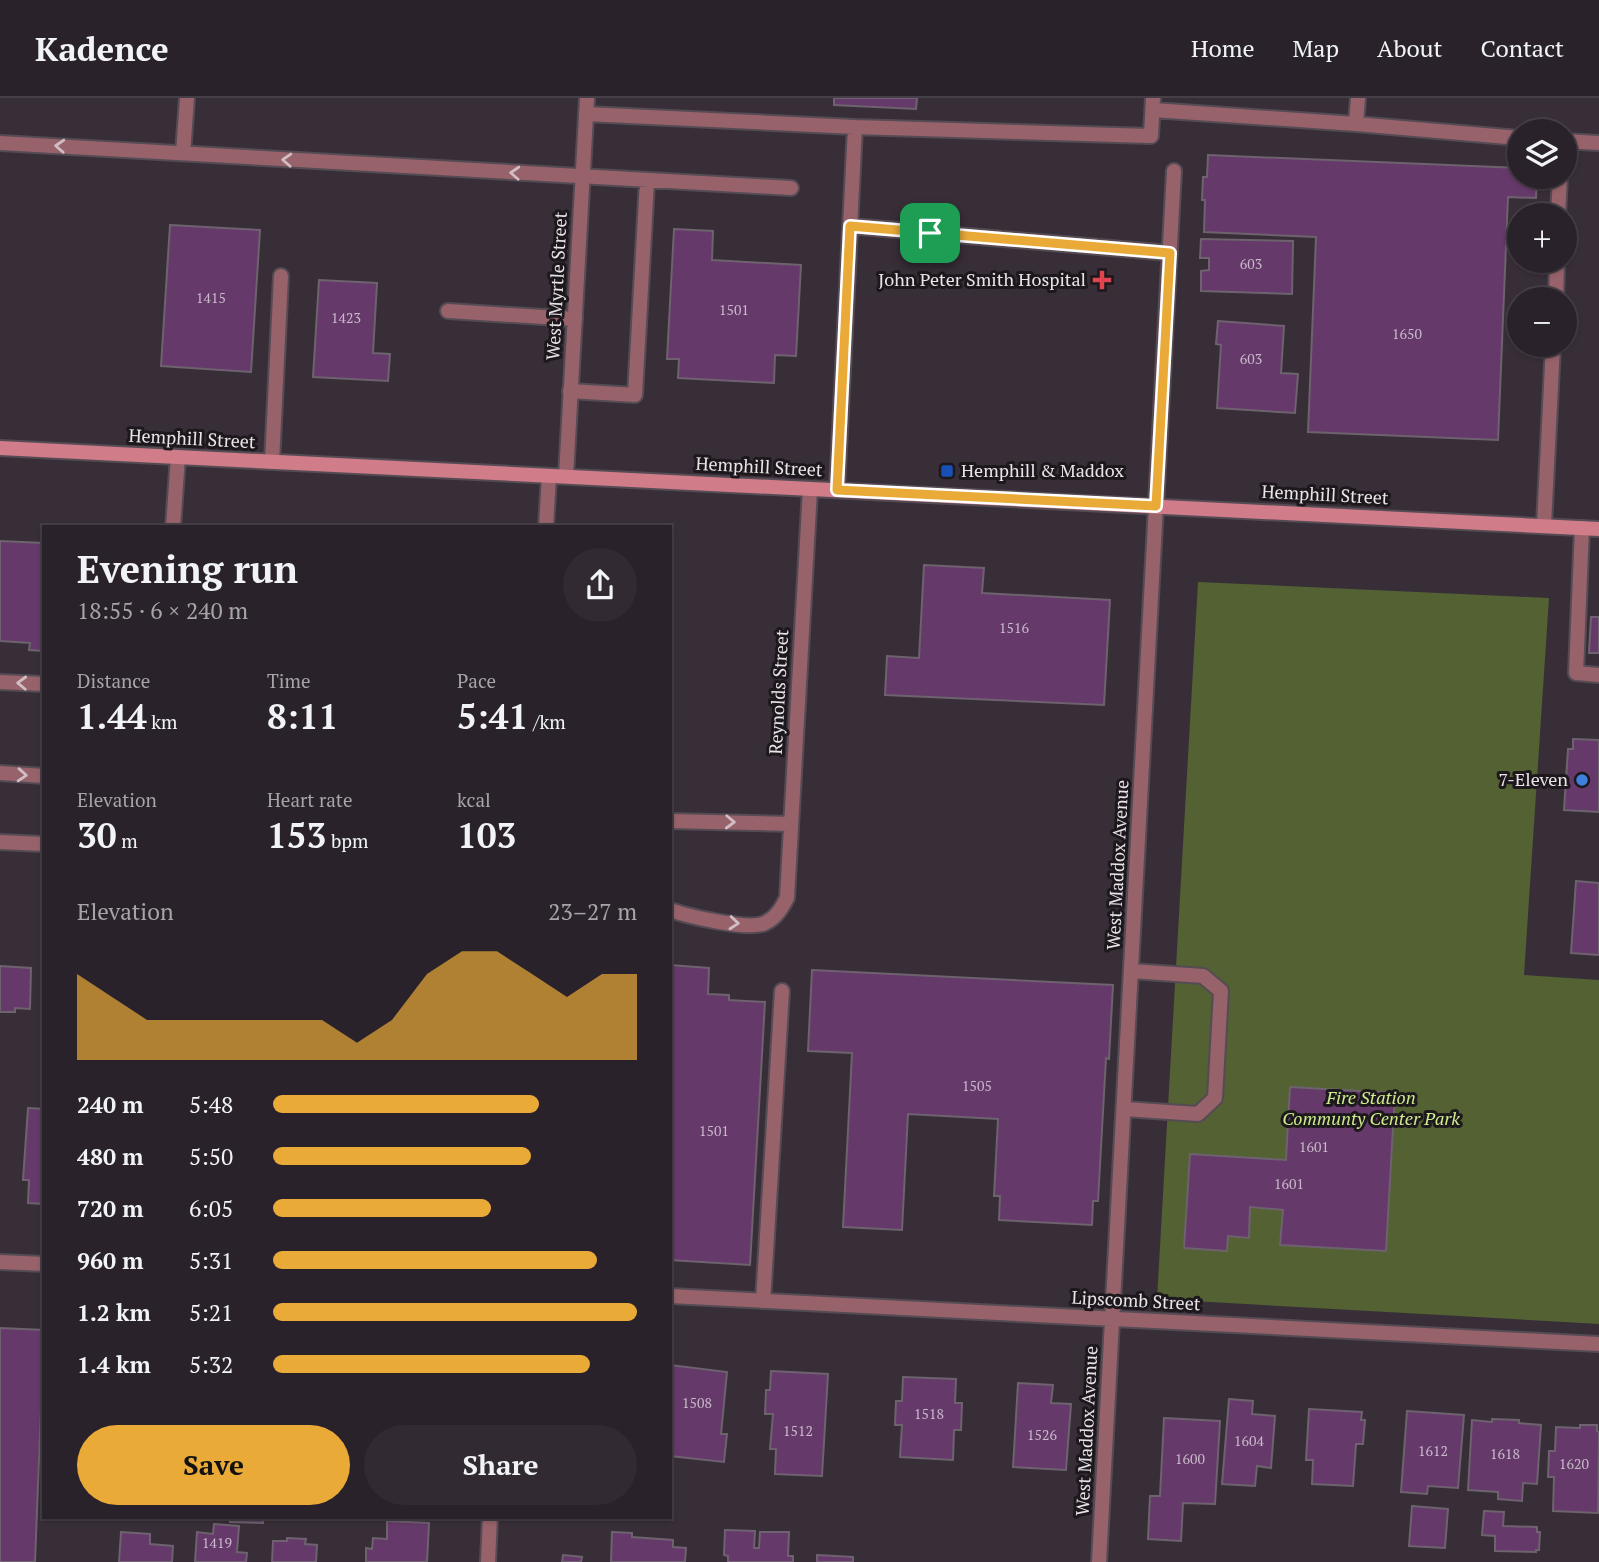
<!DOCTYPE html>
<html lang="en">
<head>
<meta charset="utf-8">
<style>
	:root { --surface:#2a222a; --page:#322a32; --text:#f1f3f6; --muted:#a5a4a8; --line:#463f47; --accent:#e9aa38 }
	body { margin:0; font-family:"PT Serif",serif; background:var(--page); color:var(--text); height:100vh; display:flex; flex-direction:column; font-size:26px; white-space:nowrap }
	* { box-sizing:border-box; margin:0 }
	p { font-size:23px; color:var(--muted) }
	.icon { flex:none; width:38px; height:38px; fill:none; stroke:currentColor; stroke-width:2; stroke-linecap:round; stroke-linejoin:round }
	.map { position:relative; flex:1; overflow:hidden }
	.side { position:absolute; left:42px; top:427px; width:630px; height:994px; display:flex; flex-direction:column; background:var(--surface); border-radius:0px; box-shadow:0 2px 5px #0004,0 0 0 2px var(--line) }
	.side>* { flex:none }
	.tools { position:absolute; left:1507px; top:21px; display:grid; gap:14px }
	.tools a { display:grid; place-items:center; width:70px; height:70px; border-radius:50%; background:var(--surface); box-shadow:0 2px 5px #0004,0 0 0 2px var(--line); font-size:35px }
	.pin { position:absolute; display:grid; place-items:center; width:60px; height:60px; color:#fff; margin:-30px; border-radius:14px; box-shadow:0 4px 10px #0006 }
	.round { display:grid; place-items:center; flex:none; width:74px; height:74px; border-radius:37px; background:var(--page) }
	.headline { display:flex; align-items:center; justify-content:space-between; height:119px; padding:0 35px }
	h1 { font-size:38px; font-weight:700; line-height:52px }
	.stats { display:grid; grid-template-columns:repeat(3,1fr); gap:10px; height:119px; padding:7px 35px }
	.stats div { display:grid; align-content:center }
	.stats b { font-size:35px; font-weight:700 }
	.stats small { font-size:19px; font-weight:400 }
	.stats p { font-size:19px }
	.chart { height:196px; padding:14px 35px }
	.chart p { display:flex; justify-content:space-between }
	.chart svg { width:100%; height:126px; margin-top:7px; fill:var(--accent); opacity:.7 }
	.button { display:flex; gap:14px; margin-top:auto; padding:14px 35px }
	.button a { flex:1; height:80px; border-radius:42px; background:var(--accent); color:#111; font-size:28px; font-weight:700; line-height:80px; text-align:center }
	.button a+a { background:var(--page); color:var(--text) }
	ul { padding:0 35px; list-style:none; font-size:23px }
	li { display:grid; grid-template-columns:112px 84px 1fr; align-items:center; height:52px }
	li i { height:18px; border-radius:9px; background:var(--accent) }
	header { display:flex; align-items:center; gap:42px; box-sizing:border-box; height:98px; padding:0 35px; background:var(--surface); border-bottom:2px solid var(--line) }
	header strong { font-size:33px }
	nav { display:flex; gap:38px; margin-inline-start:auto; font-size:24px }
	.map>svg:first-child { display:block }
	.green { fill:#536133 }
	.building { fill:#65396a; stroke:#6d626e; stroke-width:2 }
	.lines { fill:none; stroke-linecap:round; stroke-linejoin:round }
	.service-casing { stroke:#544b54; stroke-width:18 }
	.minor-casing { stroke:#544b54; stroke-width:18 }
	.secondary-casing { stroke:#544b54; stroke-width:18 }
	.service { stroke:#97626a; stroke-width:14 }
	.minor { stroke:#97626a; stroke-width:14 }
	.secondary { stroke:#d07c89; stroke-width:14 }
	.oneway { stroke:#d1bdc4 }
	.route-casing { stroke:#fff; stroke-width:14 }
	.route { stroke:#e9aa38; stroke-width:9 }
	.health-dot { fill:#e0444e; stroke:#1c181c; stroke-width:2.5 }
	.transit-dot { fill:#1a4fb4; stroke:#1c181c; stroke-width:2.5 }
	.shop-dot { fill:#3f7fe0; stroke:#1c181c; stroke-width:2.5 }
	.labels { text-anchor:middle; stroke-width:6; stroke-linejoin:round; paint-order:stroke }
	.number-label { font-size:14px; fill:#c9b9ca }
	.poi-label { font-size:18px; fill:#eae4ea; stroke:#1c181c; text-anchor:end }
	.street-label { font-size:18px; fill:#eae4ea; stroke:#1c181c }
	.park-label { font-size:18px; font-style:italic; fill:#ceec8d; stroke:#1c181c }
</style>
</head>
<body>
<header>
<strong>Kadence</strong>
<nav><a>Home</a><a>Map</a><a>About</a><a>Contact</a></nav>
</header>
<div class="map">
<svg width="1599" height="1464" viewBox="0 0 1599 1464">
	<rect width="100%" height="100%" fill="#382e38"/>
	<!-- green -->
	<path class="green" d="M1198 484 1549 500 1524 877 1599 882V1226L1157 1201Z"/>
	<!-- building -->
	<path class="building" d="M834 0H917L916 11 834 7Z
		M1208 57 1519 70V79H1537L1536 100 1508 99 1498 342 1308 334 1316 139 1204 134 1205 102H1202L1203 79H1207Z
		M170 127 260 132 251 274 161 268Z
		M674 131 713 133 712 162 801 167 796 258 775 257 774 285 678 280 679 261H667Z
		M1201 141 1293 143 1292 196 1201 193V173L1209 172V160H1200Z
		M319 182 377 185 373 255 390 256 388 283 313 279Z
		M1218 223 1284 228 1281 275 1298 276 1295 315 1217 310 1221 247 1216 246Z
		M0 443 44 445V553L29 552 30 545 0 543Z
		M924 467 984 470 982 495 1110 502 1104 607 885 597 887 558 919 560Z
		M1591 519H1599V555H1589Z
		M1573 641 1599 642V714L1564 712 1568 651H1573Z
		M1576 783 1599 785V857L1571 855Z
		M670 867 709 870 708 896 729 897V902L765 904 750 1167 670 1162Z
		M0 868 31 870 30 911 15 910V914H0Z
		M812 872 1113 887 1109 961 1106 960 1098 1103H1093L1092 1127 999 1122 1000 1098H994L998 1021 908 1016 902 1132 843 1129 852 955 808 953Z
		M1290 989 1395 995 1386 1153 1280 1147 1283 1112 1250 1109 1249 1140 1228 1138 1227 1153 1184 1150 1190 1056 1286 1062Z
		M28 1010 44 1011V1106L28 1105 29 1082H23Z
		M0 1230 44 1232 35 1464H0Z
		M670 1267 727 1274 721 1336H727L724 1364 670 1358Z
		M771 1273 828 1276 822 1378 775 1376 776 1351H770L773 1316H765L766 1292H770Z
		M903 1279 956 1281 955 1305H962L961 1332H954L953 1362 900 1359 902 1327H895L896 1303H902Z
		M1018 1285 1053 1287 1051 1305 1071 1306 1066 1372 1013 1369Z
		M1229 1301 1253 1303 1252 1316 1275 1318 1271 1370 1257 1368 1255 1388 1222 1386Z
		M1309 1311 1362 1314 1361 1322H1365L1363 1346H1356L1353 1388 1312 1386 1313 1362H1306Z
		M1407 1313 1464 1317 1458 1390 1428 1388 1427 1396 1401 1394Z
		M1164 1320 1220 1323 1215 1406 1183 1405 1181 1443 1148 1441 1150 1398H1160Z
		M1492 1321 1519 1322V1325L1541 1327 1537 1386 1523 1385 1522 1403 1498 1401V1394L1468 1392 1472 1322 1492 1324Z
		M1580 1327H1597V1333L1599 1334 1598 1415 1553 1413 1554 1379H1548L1549 1353H1555L1556 1329 1580 1330Z
		M1412 1408 1448 1411 1445 1450 1409 1448Z
		M1484 1413 1504 1414 1503 1428 1537 1429V1434H1540L1539 1452H1536V1454L1495 1453V1438L1482 1437Z
		M230 1419H263V1425L230 1424Z
		M387 1423 429 1425 427 1464H366V1450L372 1451 373 1440 387 1441Z
		M214 1426 239 1428 237 1454 247 1455 246 1464H195L197 1434 213 1436Z
		M725 1432 755 1433 754 1450H759L760 1434H789L788 1458H793V1464H728V1458L724 1457Z
		M121 1434 150 1436V1446L173 1448 172 1464H119Z
		M612 1434 632 1435V1439L673 1442V1449L686 1450 685 1464H611Z
		M287 1440 306 1441 305 1446 317 1447 316 1464H272L273 1443H287Z
		M563 1457 582 1459 581 1464H562Z
		M817 1457 853 1459V1464H817Z"/>
	<g class="lines">
		<defs>
			<path id="service" d="M1358 0 1356 26 1519 40
				M1153 12 1356 26
				M586 16 855 29
				M1564 43 1599 45
				M0 45 791 90
				M183 55 187 0
				M1558 117 1560 79
				M850 128 1170 155
				M1556 201 1557 163
				M448 213 575 221
				M570 293 635 297 647 83
				M272 364 281 178
				M837 392 855 29 1151 38 1153 0
				M1544 427 1553 247
				M173 429 178 359
				M1582 430 1576 575 1599 577
				M0 584 44 586
				M0 675 44 678
				M670 723 791 726
				M670 812C687 818 750 833 765 825 776 820 781 811 787 800L810 391
				M1124 1011 1198 1016 1215 1000 1221 893 1203 878 1131 873
				M763 1203 782 893"/>
			<path id="minor" d="M566 378 587 0
				M546 429 549 378
				M0 744 44 746
				M0 1164 44 1166
				M670 1198 1599 1246
				M488 1464 490 1419
				M1099 1464 1174 73"/>
			<path id="secondary" d="M0 350 1599 431"/>
		</defs>
		<!-- service casing -->
		<use href="#service" class="service-casing"/>
		<!-- minor casing -->
		<use href="#minor" class="minor-casing"/>
		<!-- secondary casing -->
		<use href="#secondary" class="secondary-casing"/>
		<!-- service -->
		<use href="#service" class="service"/>
		<!-- minor -->
		<use href="#minor" class="minor"/>
		<!-- secondary -->
		<use href="#secondary" class="secondary"/>
	</g>
	<!-- one-way arrows -->
	<defs><path id="oneway-chevron" d="M-2-3.5L2.5 0L-2 3.5" fill="none" stroke-width="1.6" stroke-linecap="round" stroke-linejoin="round" transform="scale(1.75)"/></defs>
	<g class="oneway">
		<use href="#oneway-chevron" transform="translate(60 48) rotate(-177)"/>
		<use href="#oneway-chevron" transform="translate(287 62) rotate(-177)"/>
		<use href="#oneway-chevron" transform="translate(515 75) rotate(-177)"/>
		<use href="#oneway-chevron" transform="translate(22 585) rotate(-178)"/>
		<use href="#oneway-chevron" transform="translate(22 677) rotate(4)"/>
		<use href="#oneway-chevron" transform="translate(730 724) rotate(2)"/>
		<use href="#oneway-chevron" transform="translate(734 825) rotate(5)"/>
	</g>
	<g class="lines">
		<defs>
			<path id="route" d="M850 128 1170 155 1156 408 837 392Z"/>
		</defs>
		<!-- route casing -->
		<use href="#route" class="route-casing"/>
		<!-- route -->
		<use href="#route" class="route"/>
	</g>
	<!-- markers -->
	<path class="health-dot" d="M1098.5 171.5h7v7h7v7h-7v7h-7v-7h-7v-7h7z"/>
	<rect class="transit-dot" x="940" y="366" width="14" height="14" rx="3.5"/>
	<circle class="shop-dot" cx="1582" cy="682" r="7"/>
	<g class="labels">
		<!-- number labels -->
		<g class="number-label">
			<text x="1251" y="171">603</text>
			<text x="211" y="205">1415</text>
			<text x="734" y="217">1501</text>
			<text x="346" y="225">1423</text>
			<text x="1407" y="241">1650</text>
			<text x="1251" y="266">603</text>
			<text x="1014" y="535">1516</text>
			<text x="977" y="993">1505</text>
			<text x="714" y="1038">1501</text>
			<text x="1314" y="1054">1601</text>
			<text x="1289" y="1091">1601</text>
			<text x="697" y="1310">1508</text>
			<text x="929" y="1321">1518</text>
			<text x="798" y="1338">1512</text>
			<text x="1042" y="1342">1526</text>
			<text x="1249" y="1348">1604</text>
			<text x="1433" y="1358">1612</text>
			<text x="1505" y="1361">1618</text>
			<text x="1190" y="1366">1600</text>
			<text x="1574" y="1371">1620</text>
			<text x="217" y="1450">1419</text>
		</g>
		<!-- poi labels -->
		<g class="poi-label">
			<text x="1086" y="188">John Peter Smith Hospital</text>
			<text x="961" y="379" text-anchor="start">Hemphill &amp; Maddox</text>
			<text x="1568" y="688">7-Eleven</text>
		</g>
		<!-- street labels -->
		<g class="street-label">
			<text transform="translate(557 188) rotate(-87)" y="6">West Myrtle Street</text>
			<text transform="translate(192 341) rotate(3)" y="6">Hemphill Street</text>
			<text transform="translate(759 369) rotate(3)" y="6">Hemphill Street</text>
			<text transform="translate(1325 397) rotate(3)" y="6">Hemphill Street</text>
			<text transform="translate(779 594) rotate(-87)" y="6">Reynolds Street</text>
			<text transform="translate(1118 767) rotate(-87)" y="6">West Maddox Avenue</text>
			<text transform="translate(1136 1203) rotate(3)" y="6">Lipscomb Street</text>
			<text transform="translate(1087 1333) rotate(-87)" y="6">West Maddox Avenue</text>
		</g>
		<!-- park labels -->
		<g class="park-label">
			<text x="1371" y="1006">Fire Station<tspan x="1371" dy="21">Communty Center Park</tspan></text>
		</g>
	</g>
</svg>
<div class="tools">
<a><svg class="icon" aria-label="layers" viewBox="0 0 24 24"><path d="M12 4l9 5-9 5-9-5zM3 14l9 5 9-5"/></svg></a>
<a>+</a>
<a>−</a>
</div>
<div class="pin" style="left:930px;top:135px;background:#1e9e55"><svg class="icon" aria-label="arrive" viewBox="0 0 24 24"><path d="M6 21V4h12l-3 4 3 4H6"/></svg></div>
<section class="side">
<div class="headline"><div><h1>Evening run</h1><p>18:55 · 6 × 240 m</p></div><a class="round"><svg class="icon" aria-label="share" viewBox="0 0 24 24"><path d="M12 15V3M7 8l5-5 5 5M5 13v7h14v-7"/></svg></a></div>
<div class="stats">
<div><p>Distance</p><b>1.44<small> km</small></b></div>
<div><p>Time</p><b>8:11</b></div>
<div><p>Pace</p><b>5:41<small> /km</small></b></div>
</div>
<div class="stats">
<div><p>Elevation</p><b>30<small> m</small></b></div>
<div><p>Heart rate</p><b>153<small> bpm</small></b></div>
<div><p>kcal</p><b>103</b></div>
</div>
<div class="chart"><p><span>Elevation</span>23–27 m</p>
<svg viewBox="0 0 160 44" preserveAspectRatio="none"><path d="M0 44V14L10 22L20 30L30 30L40 30L50 30L60 30L70 30L80 38L90 30L100 14L110 6L120 6L130 14L140 22L150 14L160 14V44z"/></svg>
</div>
<ul>
<li><b>240 m</b>5:48<i style="width:73%"></i></li>
<li><b>480 m</b>5:50<i style="width:71%"></i></li>
<li><b>720 m</b>6:05<i style="width:60%"></i></li>
<li><b>960 m</b>5:31<i style="width:89%"></i></li>
<li><b>1.2 km</b>5:21<i style="width:100%"></i></li>
<li><b>1.4 km</b>5:32<i style="width:87%"></i></li>
</ul>
<div class="button"><a>Save</a><a>Share</a></div>
</section>
</div>
</body>
</html>
